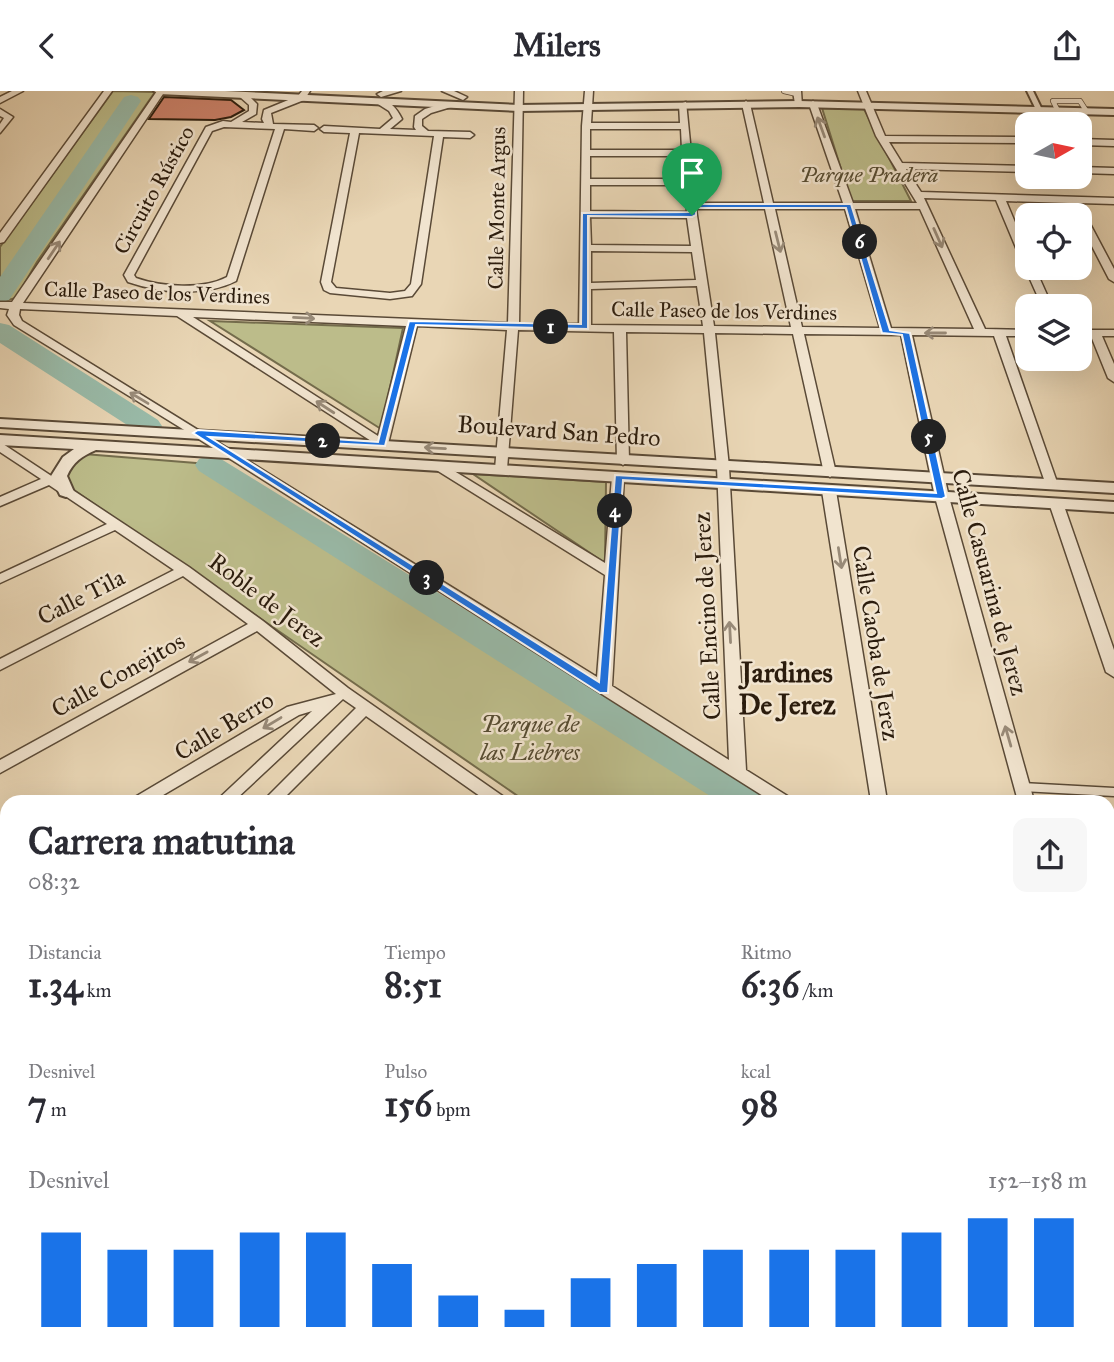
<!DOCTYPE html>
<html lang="es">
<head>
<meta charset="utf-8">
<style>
	:root { --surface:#fff; --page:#f7f7f7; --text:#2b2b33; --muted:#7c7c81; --accent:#1a73e8 }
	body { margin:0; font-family:"IM FELL Great Primer",serif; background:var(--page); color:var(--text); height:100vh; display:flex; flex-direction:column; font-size:26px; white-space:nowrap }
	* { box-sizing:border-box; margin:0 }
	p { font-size:23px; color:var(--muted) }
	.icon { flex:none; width:38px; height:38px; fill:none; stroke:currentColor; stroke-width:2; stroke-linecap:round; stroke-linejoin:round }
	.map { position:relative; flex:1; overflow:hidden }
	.panel { position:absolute; left:0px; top:704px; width:1115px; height:569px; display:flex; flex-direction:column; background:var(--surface); border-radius:21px 21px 0 0; box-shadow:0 7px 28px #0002 }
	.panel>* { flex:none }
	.needle { width:46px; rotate:81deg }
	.tools { position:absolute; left:1015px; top:21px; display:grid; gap:14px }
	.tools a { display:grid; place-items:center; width:77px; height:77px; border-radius:14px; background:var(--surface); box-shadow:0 7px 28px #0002; font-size:35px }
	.pin { position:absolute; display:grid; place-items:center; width:60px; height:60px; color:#fff; margin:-72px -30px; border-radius:50% 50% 50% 0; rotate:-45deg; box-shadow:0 0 7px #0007 }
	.pin .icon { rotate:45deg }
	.km { position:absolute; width:35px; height:35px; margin:-18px; border-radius:50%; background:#222; color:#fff; font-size:19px; line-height:35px; text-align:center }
	.round { display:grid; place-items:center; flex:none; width:74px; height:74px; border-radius:14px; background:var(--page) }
	.overview { display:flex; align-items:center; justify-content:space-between; height:119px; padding:0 28px }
	h1 { font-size:38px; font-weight:700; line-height:52px }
	.figures { display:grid; grid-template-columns:repeat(3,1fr); gap:10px; height:119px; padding:7px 28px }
	.figures div { display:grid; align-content:center }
	.figures b { font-size:35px; font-weight:700 }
	.figures small { font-size:19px; font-weight:400 }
	.figures p { font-size:19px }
	.chart { height:196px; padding:14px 28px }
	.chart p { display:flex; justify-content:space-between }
	.chart svg { width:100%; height:126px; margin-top:7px; stroke:var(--accent); stroke-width:6 }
	header { display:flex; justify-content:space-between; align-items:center; height:91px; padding:0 28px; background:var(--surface); font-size:32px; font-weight:700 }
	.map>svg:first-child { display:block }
	.green { fill:#bcbc8a; stroke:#746c4c; stroke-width:2 }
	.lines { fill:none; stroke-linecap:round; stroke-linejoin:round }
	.river { fill:#99baa8; fill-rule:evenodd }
	.building { fill:#cd826b; stroke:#2b1c0d; stroke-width:2 }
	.service-far1-casing { stroke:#5a4a37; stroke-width:6 }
	.service-casing { stroke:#5a4a37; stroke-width:11 }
	.pedestrian-casing { stroke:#5a4a37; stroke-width:4 }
	.minor-casing { stroke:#5a4a37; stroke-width:3 }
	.tertiary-casing { stroke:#5a4a37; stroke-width:4 }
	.service-far1 { stroke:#f1e4cf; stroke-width:4.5 }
	.service { stroke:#f1e4cf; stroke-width:8 }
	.pedestrian { fill:#f1e4cf; fill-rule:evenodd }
	.minor { fill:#f1e4cf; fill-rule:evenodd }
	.tertiary { fill:#f1e4cf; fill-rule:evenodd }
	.oneway { stroke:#988a78 }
	.route { fill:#1a73e8; stroke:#fff; stroke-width:2; fill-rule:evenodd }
	.labels { text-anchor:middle; stroke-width:5; stroke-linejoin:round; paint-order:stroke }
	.far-park-label { font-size:21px; font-style:italic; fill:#564c32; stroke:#f1e4cf }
	.far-street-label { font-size:21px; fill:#2b1c0d; stroke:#f1e4cf }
	.street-label { font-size:24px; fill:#2b1c0d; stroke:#f1e4cf }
	.park-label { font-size:24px; font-style:italic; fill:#564c32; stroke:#f1e4cf }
	.quarter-label { font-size:28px; font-weight:bold; fill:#2b1c0d; stroke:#f1e4cf }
</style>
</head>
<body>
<header><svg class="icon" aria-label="back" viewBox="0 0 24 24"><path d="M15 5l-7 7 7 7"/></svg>Milers<svg class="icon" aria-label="share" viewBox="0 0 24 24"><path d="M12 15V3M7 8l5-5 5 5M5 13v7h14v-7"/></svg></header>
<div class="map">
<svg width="1114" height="1271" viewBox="0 0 1114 1271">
	<rect width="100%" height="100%" fill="#e9d6b5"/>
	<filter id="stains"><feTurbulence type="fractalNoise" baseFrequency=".00286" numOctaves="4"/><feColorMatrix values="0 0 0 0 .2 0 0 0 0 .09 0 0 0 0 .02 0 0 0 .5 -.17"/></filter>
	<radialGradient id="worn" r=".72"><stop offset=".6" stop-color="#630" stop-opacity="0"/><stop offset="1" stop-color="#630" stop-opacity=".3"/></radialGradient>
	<!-- green -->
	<path class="green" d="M113 0 155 1 37 171 16 207 0 211V156Z
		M822 17 864 18 911 110H851Z
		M210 230 403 237 381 338Z
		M84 363 196 372 735 710H525L74 399 63 385 70 373Z
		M473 383 606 391 605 472Z"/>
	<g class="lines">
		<!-- river -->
		<path class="river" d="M131 4 138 6 141 10 9 209 0 212V186L124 6Z
			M0 232 9 234 158 329 162 335 158 341 148 344 138 341 0 252Z
			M210 365 221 368 760 700 765 710H718L199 380 195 374 199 368Z
			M1108 862 1114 863V897L1108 896Z"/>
	</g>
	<!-- building -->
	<path class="building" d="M164 6 231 9 244 19 231 26 215 29 149 28Z"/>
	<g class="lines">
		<defs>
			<path id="service-far1" d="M784 0 797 3
				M1058 20 1053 10H1080L1087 21"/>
			<path id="service" d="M1022 696 1114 701"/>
			<path id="pedestrian" d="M1027 0H1033L1049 33H1043Z"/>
			<path id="minor" d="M12 0H23L0 12V6Z
				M104 0H112L4 151 0 152V142Z
				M157 0H165L23 212 508 232 515 0H523L519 233H579L582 35 585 0H593L591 32H680L679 13 686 11 696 112H764L742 13 746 10 750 13 773 112H843L809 13 813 10 817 13 853 112H917L876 45 858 0H866L885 45 1027 46V52L889 51 902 72 1027 75V81L906 78 921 101 1114 107V113L1079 112 1114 178V191L1109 188 1080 132V124H1076L1069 112 1006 110 1027 160V174L1022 171 996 109 924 107 985 238 1027 239V245H1006L1058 394 1052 398 1046 394 994 245 912 244 949 406 1034 710H1018L935 406 901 244 804 243 836 382 830 386 824 382 793 243 715 242 729 376 746 679 789 706 791 710H771L194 345 14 234 7 224 9 218 0 217V211H12ZM590 38H681L682 59H590ZM590 65H683L684 88H590ZM590 94H685L687 121 590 120ZM696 118H765L791 236 714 235ZM775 118H845L880 237 802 236ZM855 118H920L974 238 891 237ZM590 126 687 127 691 155 591 154ZM591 160 692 161 696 189 591 192ZM697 195 703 235 591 234V198ZM20 218 177 225 382 357 388 353 417 235 507 239 495 378 501 382 507 378 518 239 614 241 617 370 623 374 629 370 626 241 704 242 717 376 729 669 612 595 624 386 623 383 618 382 612 386 605 472 441 372 436 371 430 375 605 484 597 586 22 230 19 224ZM193 226 406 235 378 345Z
				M302 0H310L304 9 271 22 273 33 314 34 318 37 314 40 284 38 236 190C205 206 160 202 128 191L124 184 206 36 223 30 231 31 249 20V14L240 6V2H246L257 13 256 23 242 31 264 32 262 28 264 19 298 5ZM224 36 275 38 227 186C202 199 162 196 136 187L134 184 212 40Z
				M383 0H401L381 6 377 3Z
				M442 0H454L467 6 463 9Z
				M793 0H801L802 15 795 13Z
				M378 9C390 8 397 18 402 28L390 38 416 39 414 36 415 25 425 18 448 11 452 14 451 16 431 22 422 28V35L428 40 470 41 474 44 470 47 443 46 421 193 412 205 390 208 330 202 324 199 321 191 350 42 324 41 320 38 324 35 380 38 393 27 389 20 378 13ZM359 42 434 45 411 193 405 200 390 202 336 197 331 191Z
				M0 18 13 26 0 42V33L4 27 0 25Z
				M1080 48 1114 49V55L1080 54Z
				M1080 76 1114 77V83L1080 82Z
				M1026 175 1035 177 1052 215H1042L1025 177Z
				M1080 239H1114V245H1102L1114 273V291L1108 287 1091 245H1080Z
				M0 351 189 476 263 530 348 597 504 706 506 710H487L366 625 281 710H263L356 617 343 608 234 710H216L312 620 299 624 153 710H133L135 706 287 616 336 603 257 540 0 682V669L248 533 183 485 0 579V568L174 479 115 439 0 492V483L107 433 49 394 0 415V406L41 388 0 361Z
				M829 396 836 400 887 710H871L822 400Z
				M1056 408 1063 412 1114 559V586L1106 581 1049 412Z
				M0 742 7 743V755L0 754Z
				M1108 834H1114V848H1108Z
				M0 873 7 875V890L0 888Z
				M7 908V930L0 933V911Z
				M7 967V989L0 991V969Z
				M0 1075H7V1093H0Z
				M1108 1128 1114 1130V1152L1108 1150Z
				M0 1240H7V1262H0Z
				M1108 1243H1114V1265H1108Z
				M149 1265H172V1271H148Z
				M993 1265H1016L1017 1271H993Z"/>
			<path id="tertiary" d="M154 0H225L519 14 799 10 1114 18V24L799 16 519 20 159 3Z
				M0 328 1114 392V402L0 336Z
				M0 344 1114 411V421L96 359C82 365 73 371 67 385L74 401 66 406 60 404 51 385 63 366 74 358 0 354Z"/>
		</defs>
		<!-- service-far1 casing -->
		<use href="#service-far1" class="service-far1-casing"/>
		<!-- service casing -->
		<use href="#service" class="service-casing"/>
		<!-- pedestrian casing -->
		<use href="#pedestrian" class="pedestrian-casing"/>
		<!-- minor casing -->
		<use href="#minor" class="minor-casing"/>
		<!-- tertiary casing -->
		<use href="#tertiary" class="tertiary-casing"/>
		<!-- service-far1 -->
		<use href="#service-far1" class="service-far1"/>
		<!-- service -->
		<use href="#service" class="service"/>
		<!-- pedestrian -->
		<use href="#pedestrian" class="pedestrian"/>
		<!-- minor -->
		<use href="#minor" class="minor"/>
		<!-- tertiary -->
		<use href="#tertiary" class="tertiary"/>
	</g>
	<!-- one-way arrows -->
	<defs><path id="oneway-shaft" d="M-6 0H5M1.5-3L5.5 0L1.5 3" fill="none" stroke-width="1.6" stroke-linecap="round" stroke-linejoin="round" transform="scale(1.75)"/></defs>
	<g class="oneway">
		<use href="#oneway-shaft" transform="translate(821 36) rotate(-110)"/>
		<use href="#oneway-shaft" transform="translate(938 147) rotate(66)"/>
		<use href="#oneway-shaft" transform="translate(778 151) rotate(76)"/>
		<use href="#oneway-shaft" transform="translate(54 159) rotate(-56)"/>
		<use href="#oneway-shaft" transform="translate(304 227) rotate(3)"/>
		<use href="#oneway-shaft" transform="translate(935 242) rotate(-180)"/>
		<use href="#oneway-shaft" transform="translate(139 307) rotate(-149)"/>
		<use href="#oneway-shaft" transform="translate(325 316) rotate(-147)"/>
		<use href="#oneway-shaft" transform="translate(435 357) rotate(-177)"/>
		<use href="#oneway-shaft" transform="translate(840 467) rotate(81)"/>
		<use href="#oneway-shaft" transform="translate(730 541) rotate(-93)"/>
		<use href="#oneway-shaft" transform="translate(198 566) rotate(151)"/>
		<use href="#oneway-shaft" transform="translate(272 632) rotate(149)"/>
		<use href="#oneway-shaft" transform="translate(1008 645) rotate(-106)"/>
	</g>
	<!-- route -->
	<path class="route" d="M692 113H851L890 239 910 242 946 406 942 408 623 389 608 602H600L193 342 198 339 378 351 409 230 581 233 582 122 689 121V115ZM696 117H846L882 242 902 244 936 402 615 384 599 591 209 346 385 355 416 234 588 238V125L692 126 696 124Z"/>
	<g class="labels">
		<!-- far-park labels -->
		<g class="far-park-label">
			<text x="869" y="91">Parque Pradera</text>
		</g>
		<!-- far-street labels -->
		<g class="far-street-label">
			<text transform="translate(154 99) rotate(-61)" y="7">Circuito Rústico</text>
			<text transform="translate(497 117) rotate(-89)" y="7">Calle Monte Argus</text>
			<text transform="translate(157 202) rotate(2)" y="7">Calle Paseo de los Verdines</text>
			<text transform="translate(724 220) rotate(1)" y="7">Calle Paseo de los Verdines</text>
		</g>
		<!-- street labels -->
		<g class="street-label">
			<text transform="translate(559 340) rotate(4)" y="8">Boulevard San Pedro</text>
			<text transform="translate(990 491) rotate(75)" y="8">Calle Casuarina de Jerez</text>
			<text transform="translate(81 506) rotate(-27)" y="8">Calle Tila</text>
			<text transform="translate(267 509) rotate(37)" y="8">Roble de Jerez</text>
			<text transform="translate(707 525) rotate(-93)" y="8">Calle Encino de Jerez</text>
			<text transform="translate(876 552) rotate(81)" y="8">Calle Caoba de Jerez</text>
			<text transform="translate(118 584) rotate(-29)" y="8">Calle Conejitos</text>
			<text transform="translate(224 635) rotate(-31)" y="8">Calle Berro</text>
		</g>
		<!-- park labels -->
		<g class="park-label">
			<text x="530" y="641">Parque de<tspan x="530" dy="28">las Liebres</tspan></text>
		</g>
		<!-- quarter labels -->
		<g class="quarter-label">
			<text x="787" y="591">Jardines<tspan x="787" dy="32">De Jerez</tspan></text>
		</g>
	</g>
	<rect width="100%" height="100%" filter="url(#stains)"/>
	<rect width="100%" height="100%" fill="url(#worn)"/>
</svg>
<div class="tools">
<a><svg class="needle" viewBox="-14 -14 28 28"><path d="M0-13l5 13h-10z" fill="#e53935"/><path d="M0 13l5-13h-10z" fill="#7c7c81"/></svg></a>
<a><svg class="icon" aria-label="locate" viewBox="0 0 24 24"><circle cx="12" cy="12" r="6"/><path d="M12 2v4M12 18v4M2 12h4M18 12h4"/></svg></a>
<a><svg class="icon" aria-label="layers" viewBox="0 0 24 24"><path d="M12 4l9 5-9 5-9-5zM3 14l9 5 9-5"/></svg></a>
</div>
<div class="pin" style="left:692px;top:124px;background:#1e9e55"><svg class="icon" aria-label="arrive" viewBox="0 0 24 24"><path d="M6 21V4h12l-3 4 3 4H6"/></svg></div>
<b class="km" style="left:551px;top:236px">1</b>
<b class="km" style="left:323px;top:350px">2</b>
<b class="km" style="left:427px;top:487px">3</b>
<b class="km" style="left:615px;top:420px">4</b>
<b class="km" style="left:929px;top:346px">5</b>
<b class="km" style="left:860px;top:151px">6</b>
<section class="panel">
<div class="overview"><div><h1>Carrera matutina</h1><p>08:32</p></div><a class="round"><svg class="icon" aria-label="share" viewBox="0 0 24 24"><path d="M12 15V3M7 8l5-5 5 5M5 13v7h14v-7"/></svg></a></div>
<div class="figures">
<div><p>Distancia</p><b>1.34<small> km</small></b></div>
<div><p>Tiempo</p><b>8:51</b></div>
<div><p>Ritmo</p><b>6:36<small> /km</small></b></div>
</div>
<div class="figures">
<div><p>Desnivel</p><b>7<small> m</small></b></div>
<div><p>Pulso</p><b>156<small> bpm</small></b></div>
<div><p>kcal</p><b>98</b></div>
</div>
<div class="chart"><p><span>Desnivel</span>152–158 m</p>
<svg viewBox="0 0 160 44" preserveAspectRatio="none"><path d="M5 44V11M15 44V17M25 44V17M35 44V11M45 44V11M55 44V22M65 44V33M75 44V38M85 44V27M95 44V22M105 44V17M115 44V17M125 44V17M135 44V11M145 44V6M155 44V6"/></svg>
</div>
</section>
</div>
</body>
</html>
